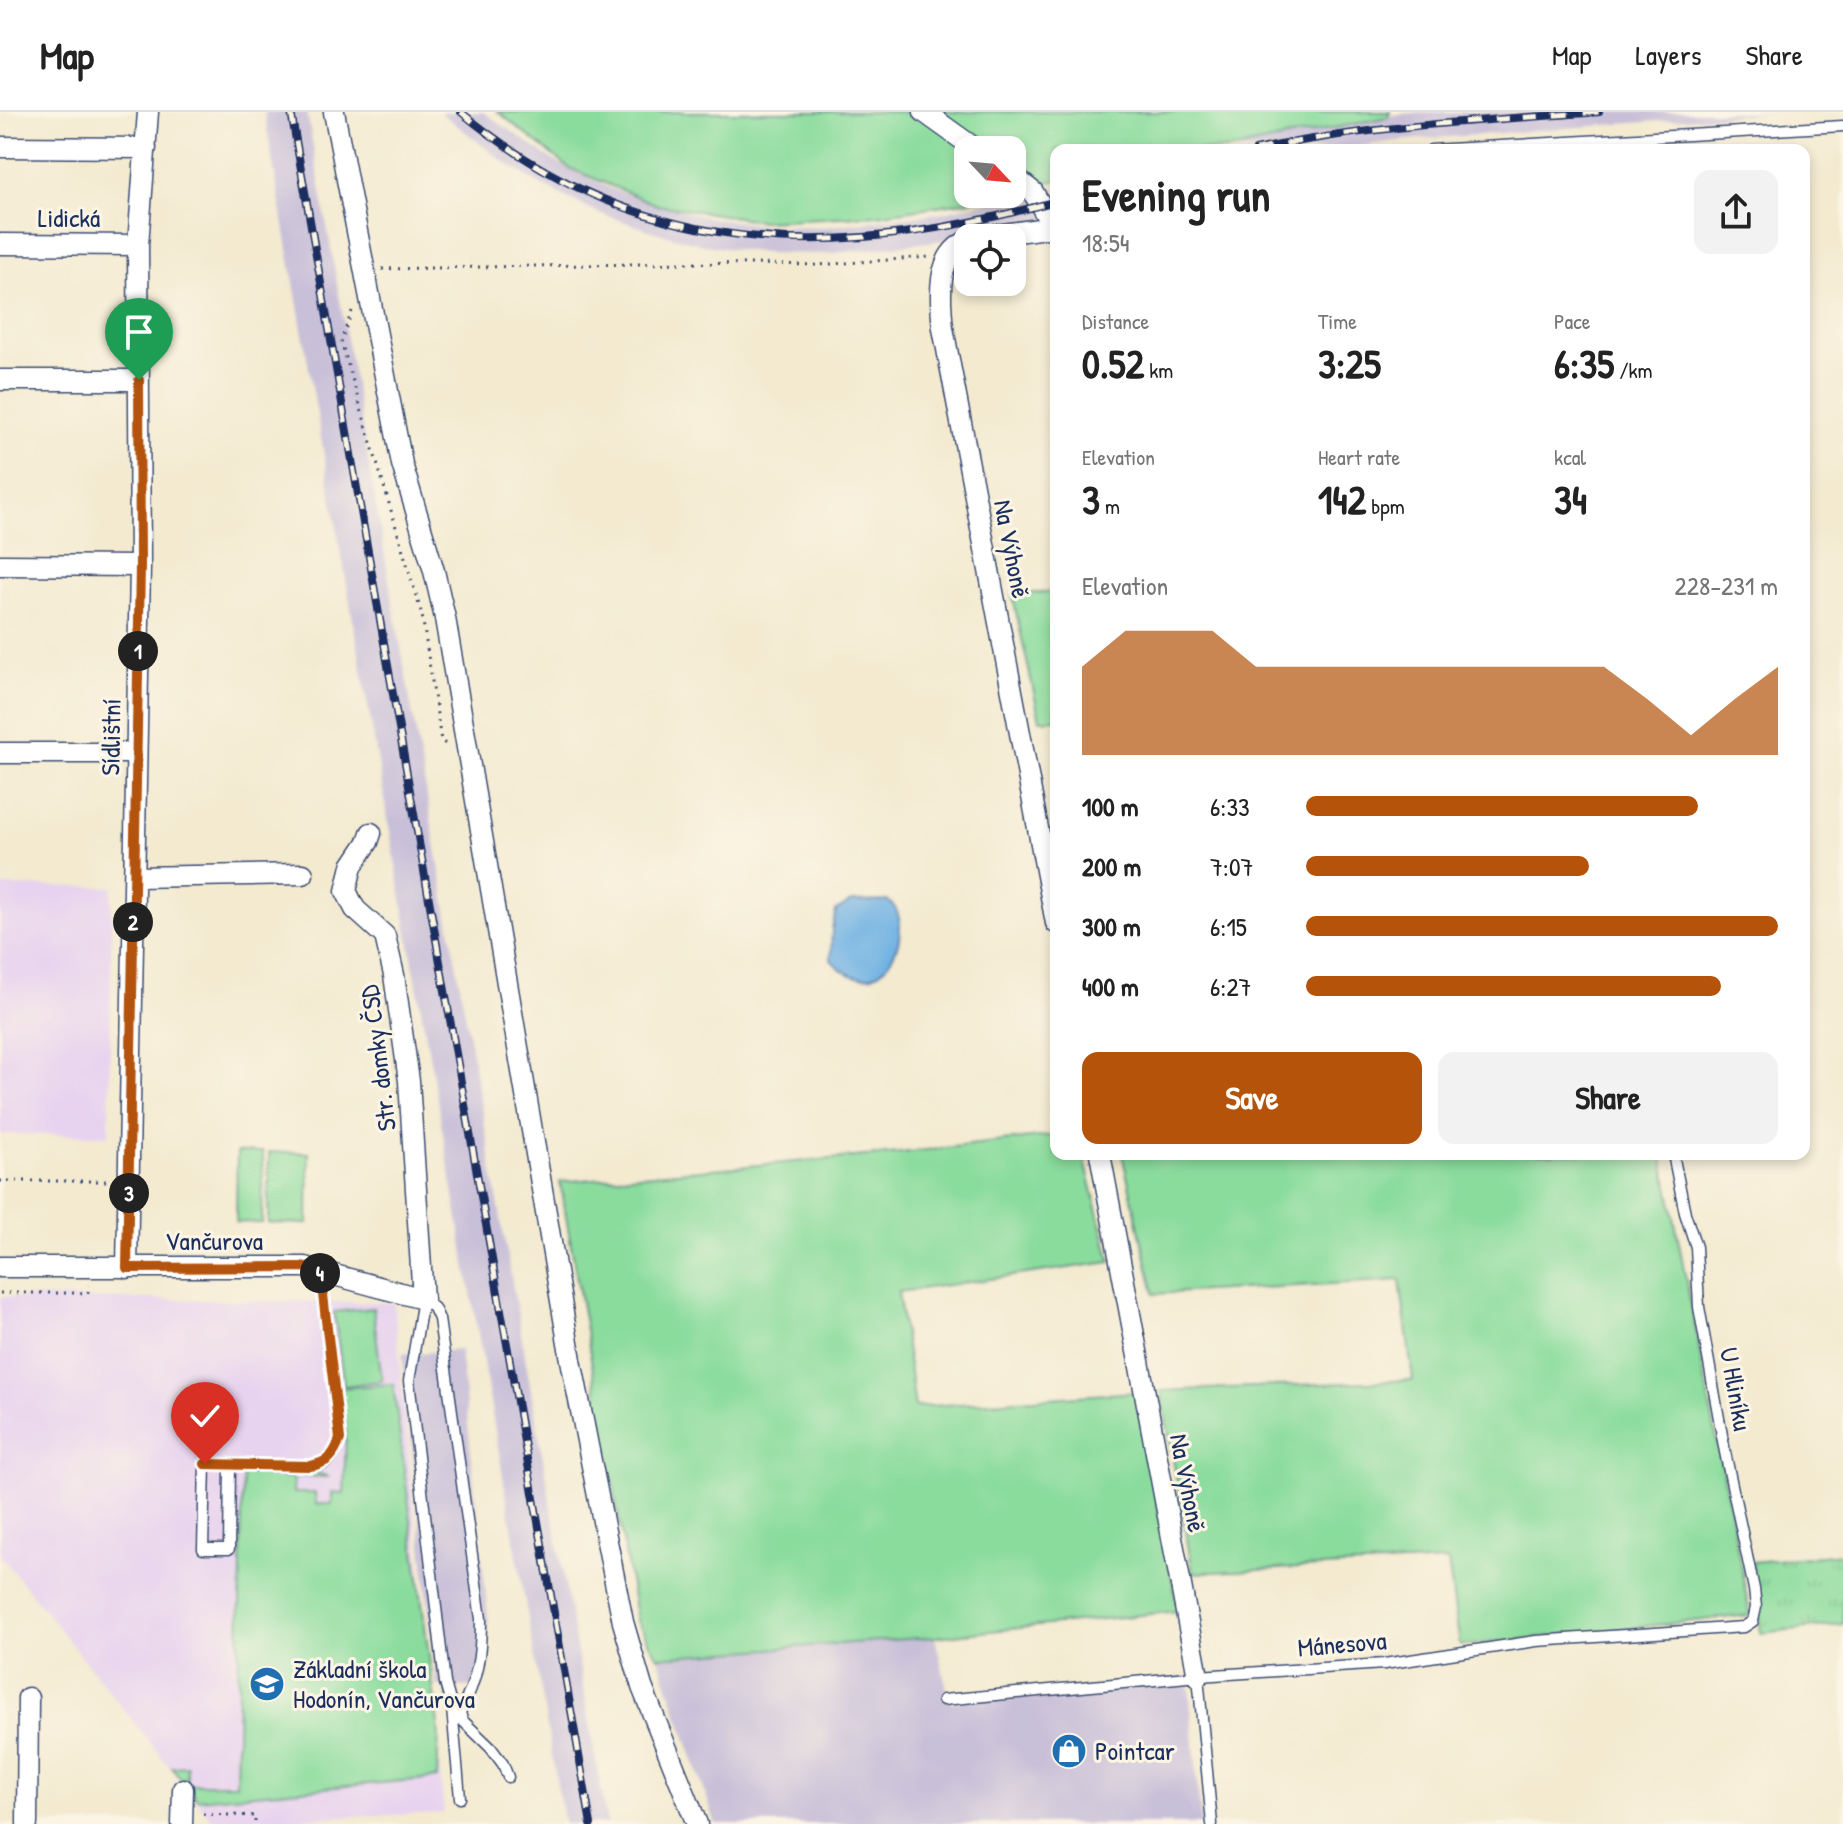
<!DOCTYPE html>
<html lang="en">
<head>
<meta charset="utf-8">
<style>
	:root { --surface:#fff; --page:#f2f2f2; --text:#222; --muted:#767676; --line:#e0e0e0; --accent:#b45309 }
	body { margin:0; font-family:"Patrick Hand",sans-serif; background:var(--page); color:var(--text); height:100vh; display:flex; flex-direction:column; font-size:30px; white-space:nowrap }
	* { box-sizing:border-box; margin:0 }
	p { font-size:26px; color:var(--muted) }
	.icon { flex:none; width:44px; height:44px; fill:none; stroke:currentColor; stroke-width:2; stroke-linecap:round; stroke-linejoin:round }
	.map { position:relative; flex:1; overflow:hidden }
	.side { position:absolute; left:1050px; top:32px; width:760px; height:1016px; display:flex; flex-direction:column; background:var(--surface); border-radius:16px; box-shadow:0 4px 12px #0003 }
	.side>* { flex:none }
	.needle { width:52px; rotate:116deg }
	.buttons { position:absolute; left:954px; top:24px; display:grid; gap:16px }
	.buttons a { display:grid; place-items:center; width:72px; height:72px; border-radius:16px; background:var(--surface); box-shadow:0 4px 12px #0003; font-size:40px }
	.pin { position:absolute; display:grid; place-items:center; width:68px; height:68px; color:#fff; margin:-82px -34px; border-radius:50% 50% 50% 0; rotate:-45deg; box-shadow:0 0 8px #0007 }
	.pin .icon { rotate:45deg }
	.km { position:absolute; width:40px; height:40px; margin:-20px; border-radius:50%; background:#222; color:#fff; font-size:22px; line-height:40px; text-align:center }
	.round { display:grid; place-items:center; flex:none; width:84px; height:84px; border-radius:16px; background:var(--page) }
	.summary { display:flex; align-items:center; justify-content:space-between; height:136px; padding:0 32px }
	h1 { font-size:44px; font-weight:700; line-height:60px }
	.figures { display:grid; grid-template-columns:repeat(3,1fr); gap:12px; height:136px; padding:8px 32px }
	.figures div { display:grid; align-content:center }
	.figures b { font-size:40px; font-weight:700 }
	.figures small { font-size:22px; font-weight:400 }
	.figures p { font-size:22px }
	.chart { height:224px; padding:16px 32px }
	.chart p { display:flex; justify-content:space-between }
	.chart svg { width:100%; height:144px; margin-top:8px; fill:var(--accent); opacity:.7 }
	.primary-button { display:flex; gap:16px; margin-top:auto; padding:16px 32px }
	.primary-button a { flex:1; height:92px; border-radius:16px; background:var(--accent); color:#fff; font-size:32px; font-weight:700; line-height:92px; text-align:center }
	.primary-button a+a { background:var(--page); color:var(--text) }
	ul { padding:0 32px; list-style:none; font-size:26px }
	li { display:grid; grid-template-columns:128px 96px 1fr; align-items:center; height:60px }
	li i { height:20px; border-radius:10px; background:var(--accent) }
	header { display:flex; align-items:center; gap:48px; box-sizing:border-box; height:112px; padding:0 40px; background:var(--surface); border-bottom:2px solid var(--line) }
	header strong { font-size:38px }
	nav { display:flex; gap:44px; margin-inline-start:auto; font-size:28px }
	.map>svg:first-child { display:block }
	.built { fill:#e7d2ef }
	.industrial { fill:#c8bfd8 }
	.grass { fill:url(#grass-tufts); stroke:#52867e; stroke-width:2 }
	.green { fill:#8adc9d; stroke:#52867e; stroke-width:2 }
	.water { fill:#6eb1e3; stroke:#4470a0; stroke-width:2 }
	.lines { fill:none; stroke-linecap:round; stroke-linejoin:round }
	.lane-casing { stroke:#3b4b6f; stroke-width:13 }
	.street-casing { stroke:#3b4b6f; stroke-width:23 }
	.path { stroke:#3b4b6f; stroke-width:3; stroke-dasharray:2 6; stroke-linecap:butt }
	.lane { stroke:#fff; stroke-width:10 }
	.street { stroke:#fff; stroke-width:20 }
	.rail-casing { stroke:#1b2f5e; stroke-width:8 }
	.rail { stroke:#fcf5e5; stroke-width:5; stroke-dasharray:15; stroke-linecap:butt }
	.route-casing { stroke:#fff; stroke-width:16 }
	.route { stroke:#b45309; stroke-width:10 }
	.labels { text-anchor:middle; stroke-width:6; stroke-linejoin:round; paint-order:stroke }
	.street-label { font-size:26px; fill:#1b2f5e; stroke:#fcf5e5 }
	.poi-label { font-size:26px; fill:#1b2f5e; stroke:#fcf5e5; text-anchor:start }
</style>
</head>
<body>
<header>
<strong>Map</strong>
<nav><a>Map</a><a>Layers</a><a>Share</a></nav>
</header>
<div class="map">
<svg width="1843" height="1712" viewBox="0 0 1843 1712">
	<defs>
		<pattern id="grass-tufts" width="24" height="20" patternUnits="userSpaceOnUse" patternTransform="scale(2)"><rect width="24" height="20" fill="#8adc9d"/><path d="M3 7l-1-3M5 7V3M7 7l1-3M15 17l-1-3M17 17v-4M19 17l1-3" fill="none" stroke="#76bd8a"/></pattern>
	</defs>
	<rect width="100%" height="100%" fill="#fcf5e5"/>
	<filter id="ink" filterUnits="userSpaceOnUse"><feTurbulence type="fractalNoise" baseFrequency=".0125" numOctaves="2"/><feDisplacementMap in="SourceGraphic" scale="16" xChannelSelector="R" yChannelSelector="G"/><feConvolveMatrix kernelMatrix="1 2 1 2 8 2 1 2 1" color-interpolation-filters="sRGB"/></filter>
	<filter id="wash" filterUnits="userSpaceOnUse"><feTurbulence type="fractalNoise" baseFrequency=".006" numOctaves="4" result="noise"/><feDisplacementMap in="SourceGraphic" scale="32" xChannelSelector="R" yChannelSelector="G"/><feGaussianBlur stdDeviation="1.8" result="paint"/><feColorMatrix in="noise" values="0 0 0 0 0 0 0 0 0 0 0 0 0 0 0 0 0 1.4 0 .05"/><feComposite in="paint" operator="in"/></filter>
	<g filter="url(#wash)">
		<rect width="100%" height="100%" fill="#f3ead0"/>
		<!-- built -->
		<path class="built" d="M0 774 112 775 109 1023 0 1022Z
			M0 1185 394 1191 444 1701 213 1709 0 1443Z"/>
		<!-- industrial -->
		<path class="industrial" d="M264 0H307L607 1712H564Z
			M440 0H483L554 49 609 76 662 94 710 106 768 114 825 115 939 101 1056 76V105L944 128 826 142 765 141 704 133 655 120 599 101 541 73 501 48Z
			M1421 0H1776L1396 29 1331 38H1195L1294 15Z
			M460 1238 489 1513 477 1575 437 1574 402 1242Z
			M935 1525 950 1590 1188 1564 1201 1712H716L658 1545Z"/>
		<!-- grass -->
		<path class="grass" d="M1843 1442V1512L1761 1521 1752 1450Z"/>
		<!-- green -->
		<path class="green" d="M498 0H1390L1388 5 1228 38H1056V69L1043 70 1012 66V38H968V82H979L970 89 878 103 763 109 657 93 569 56Z
			M1056 480V607L1040 608 1012 482Z
			M1056 1023V1042H1083L1111 1150 898 1180 915 1295 1136 1280 1178 1499 935 1525 658 1545 637 1509 560 1070 901 1041Z
			M237 1040H263L262 1111 236 1110Z
			M269 1040 309 1041 308 1112 268 1111Z
			M1122 1042H1662L1750 1503 1460 1534 1448 1449 1193 1461 1161 1279 1413 1268 1400 1168 1154 1182Z
			M373 1196 382 1269 344 1274 334 1200Z
			M393 1272 439 1620 437 1666 197 1687 172 1655 187 1654V1672H236L243 1358H310L329 1365 294 1364 293 1381H315L316 1392H332V1380L344 1381 346 1320 341 1276Z"/>
		<!-- water -->
		<path class="water" d="M888 789C920 810 883 904 831 848L832 816 836 799 851 790Z"/>
	</g>
	<g filter="url(#ink)">
		<g class="lines">
			<defs>
				<path id="lane" d="M1431 38 1843 14
					M230 1352H205L203 1437H229L230 1352C252 1352 303 1359 322 1352 333 1348 336 1337 340 1327L320 1159
					M1198 1564 1212 1712
					M943 1588 1198 1564 1384 1552 1536 1529 1744 1515 1753 1509 1756 1495 1754 1477 1725 1340 1699 1195 1696 1135 1685 1101 1673 1042
					M460 1686 452 1596 445 1571 409 1269 423 1187 434 1196 439 1207 481 1507C481 1543 478 1567 460 1600L462 1608 491 1636 503 1652 508 1665"/>
				<path id="street" d="M334 0 402 352 434 459 445 506 571 1248 623 1510 642 1575 697 1712
					M924 0 977 38
					M0 35 146 36
					M975 126 1053 115 1033 80 1012 63
					M968 129C935 142 940 188 943 216L1056 811
					M0 132 138 133
					M0 268H139
					M0 453 140 454
					M0 641H136
					M134 765 303 762
					M1100 1042 1198 1564
					M0 1155H305L423 1187 409 969 394 863 385 824 355 797 346 779 352 754 368 730 371 721
					M127 1156 140 454 138 133 148 0
					M27 1712 28 1586
					M182 1712 183 1677"/>
			</defs>
			<!-- lane casing -->
			<use href="#lane" class="lane-casing"/>
			<!-- street casing -->
			<use href="#street" class="street-casing"/>
			<!-- path -->
			<path class="path" d="M382 157 686 151 817 153 930 145
				M352 199 341 229 422 503 441 629 447 633
				M0 1069H108
				M0 1181H88L89 1173
				M203 1702 255 1704V1712"/>
			<!-- lane -->
			<use href="#lane" class="lane"/>
			<!-- street -->
			<use href="#street" class="street"/>
			<defs>
				<path id="rail" d="M291 0 591 1712
					M461 0C642 150 839 150 1056 89
					M1256 38C1368 13 1484 9 1599 0"/>
			</defs>
			<!-- rail casing -->
			<use href="#rail" class="rail-casing"/>
			<!-- rail -->
			<use href="#rail" class="rail"/>
		</g>
	</g>
	<g class="lines" filter="url(#ink)">
		<defs>
			<path id="route" d="M139 268 140 454 127 1156 305 1155 320 1157 340 1327C334 1344 328 1351 310 1354L205 1352"/>
		</defs>
		<!-- route casing -->
		<use href="#route" class="route-casing"/>
		<!-- route -->
		<use href="#route" class="route"/>
	</g>
	<!-- icons -->
	<defs>
		<symbol id="school-disc" viewBox="-11 -11 22 22"><circle r="9.5" fill="#1f6fb2" stroke="#fcf5e5"/><path d="M0-5L7-2L0 1L-7-2ZM-4 1L0 2.5L4 1V4Q0 6-4 4Z" fill="#fff"/></symbol>
		<symbol id="shop-disc" viewBox="-11 -11 22 22"><circle r="9.5" fill="#1f6fb2" stroke="#fcf5e5"/><path d="M-5-2.5h2.3a2.7 3.5 0 0 1 5.4 0H5L5.5 6h-11ZM-1.5-2.5h3a1.5 2.3 0 0 0-3 0Z" fill="#fff"/></symbol>
	</defs>
	<g fill-rule="evenodd">
		<use href="#school-disc" x="247" y="1552" width="40" height="40"/>
		<use href="#shop-disc" x="1049" y="1619" width="40" height="40"/>
	</g>
	<g class="labels">
		<!-- street labels -->
		<g class="street-label">
			<text x="69" y="115">Lidická</text>
			<text transform="translate(1012 437) rotate(79)" y="9">Na Výhoně</text>
			<text transform="translate(111 625) rotate(-89)" y="9">Sídlištní</text>
			<text transform="translate(378 946) rotate(-97)" y="9">Str. domky ČSD</text>
			<text x="214" y="1138">Vančurova</text>
			<text transform="translate(1736 1277) rotate(80)" y="9">U Hliníku</text>
			<text transform="translate(1188 1371) rotate(79)" y="9">Na Výhoně</text>
			<text transform="translate(1342 1532) rotate(-5)" y="9">Mánesova</text>
		</g>
		<!-- poi labels -->
		<g class="poi-label">
			<text x="293" y="1566">Základní škola<tspan x="293" dy="30">Hodonín, Vančurova</tspan></text>
			<text x="1095" y="1648">Pointcar</text>
		</g>
	</g>
</svg>
<div class="buttons">
<a><svg class="needle" viewBox="-14 -14 28 28"><path d="M0-13l5 13h-10z" fill="#e53935"/><path d="M0 13l5-13h-10z" fill="#767676"/></svg></a>
<a><svg class="icon" aria-label="locate" viewBox="0 0 24 24"><circle cx="12" cy="12" r="6"/><path d="M12 2v4M12 18v4M2 12h4M18 12h4"/></svg></a>
</div>
<div class="pin" style="left:139px;top:268px;background:#1e9e55"><svg class="icon" aria-label="arrive" viewBox="0 0 24 24"><path d="M6 21V4h12l-3 4 3 4H6"/></svg></div>
<div class="pin" style="left:205px;top:1352px;background:#d93025"><svg class="icon" aria-label="check" viewBox="0 0 24 24"><path d="M5 12l5 5 9-10"/></svg></div>
<b class="km" style="left:138px;top:539px">1</b>
<b class="km" style="left:133px;top:810px">2</b>
<b class="km" style="left:129px;top:1081px">3</b>
<b class="km" style="left:320px;top:1161px">4</b>
<section class="side">
<div class="summary"><div><h1>Evening run</h1><p>18:54</p></div><a class="round"><svg class="icon" aria-label="share" viewBox="0 0 24 24"><path d="M12 15V3M7 8l5-5 5 5M5 13v7h14v-7"/></svg></a></div>
<div class="figures">
<div><p>Distance</p><b>0.52<small> km</small></b></div>
<div><p>Time</p><b>3:25</b></div>
<div><p>Pace</p><b>6:35<small> /km</small></b></div>
</div>
<div class="figures">
<div><p>Elevation</p><b>3<small> m</small></b></div>
<div><p>Heart rate</p><b>142<small> bpm</small></b></div>
<div><p>kcal</p><b>34</b></div>
</div>
<div class="chart"><p><span>Elevation</span>228–231 m</p>
<svg viewBox="0 0 160 44" preserveAspectRatio="none"><path d="M0 44V17L10 6L20 6L30 6L40 17L50 17L60 17L70 17L80 17L90 17L100 17L110 17L120 17L130 27L140 38L150 27L160 17V44z"/></svg>
</div>
<ul>
<li><b>100 m</b>6:33<i style="width:83%"></i></li>
<li><b>200 m</b>7:07<i style="width:60%"></i></li>
<li><b>300 m</b>6:15<i style="width:100%"></i></li>
<li><b>400 m</b>6:27<i style="width:88%"></i></li>
</ul>
<div class="primary-button"><a>Save</a><a>Share</a></div>
</section>
</div>
</body>
</html>
